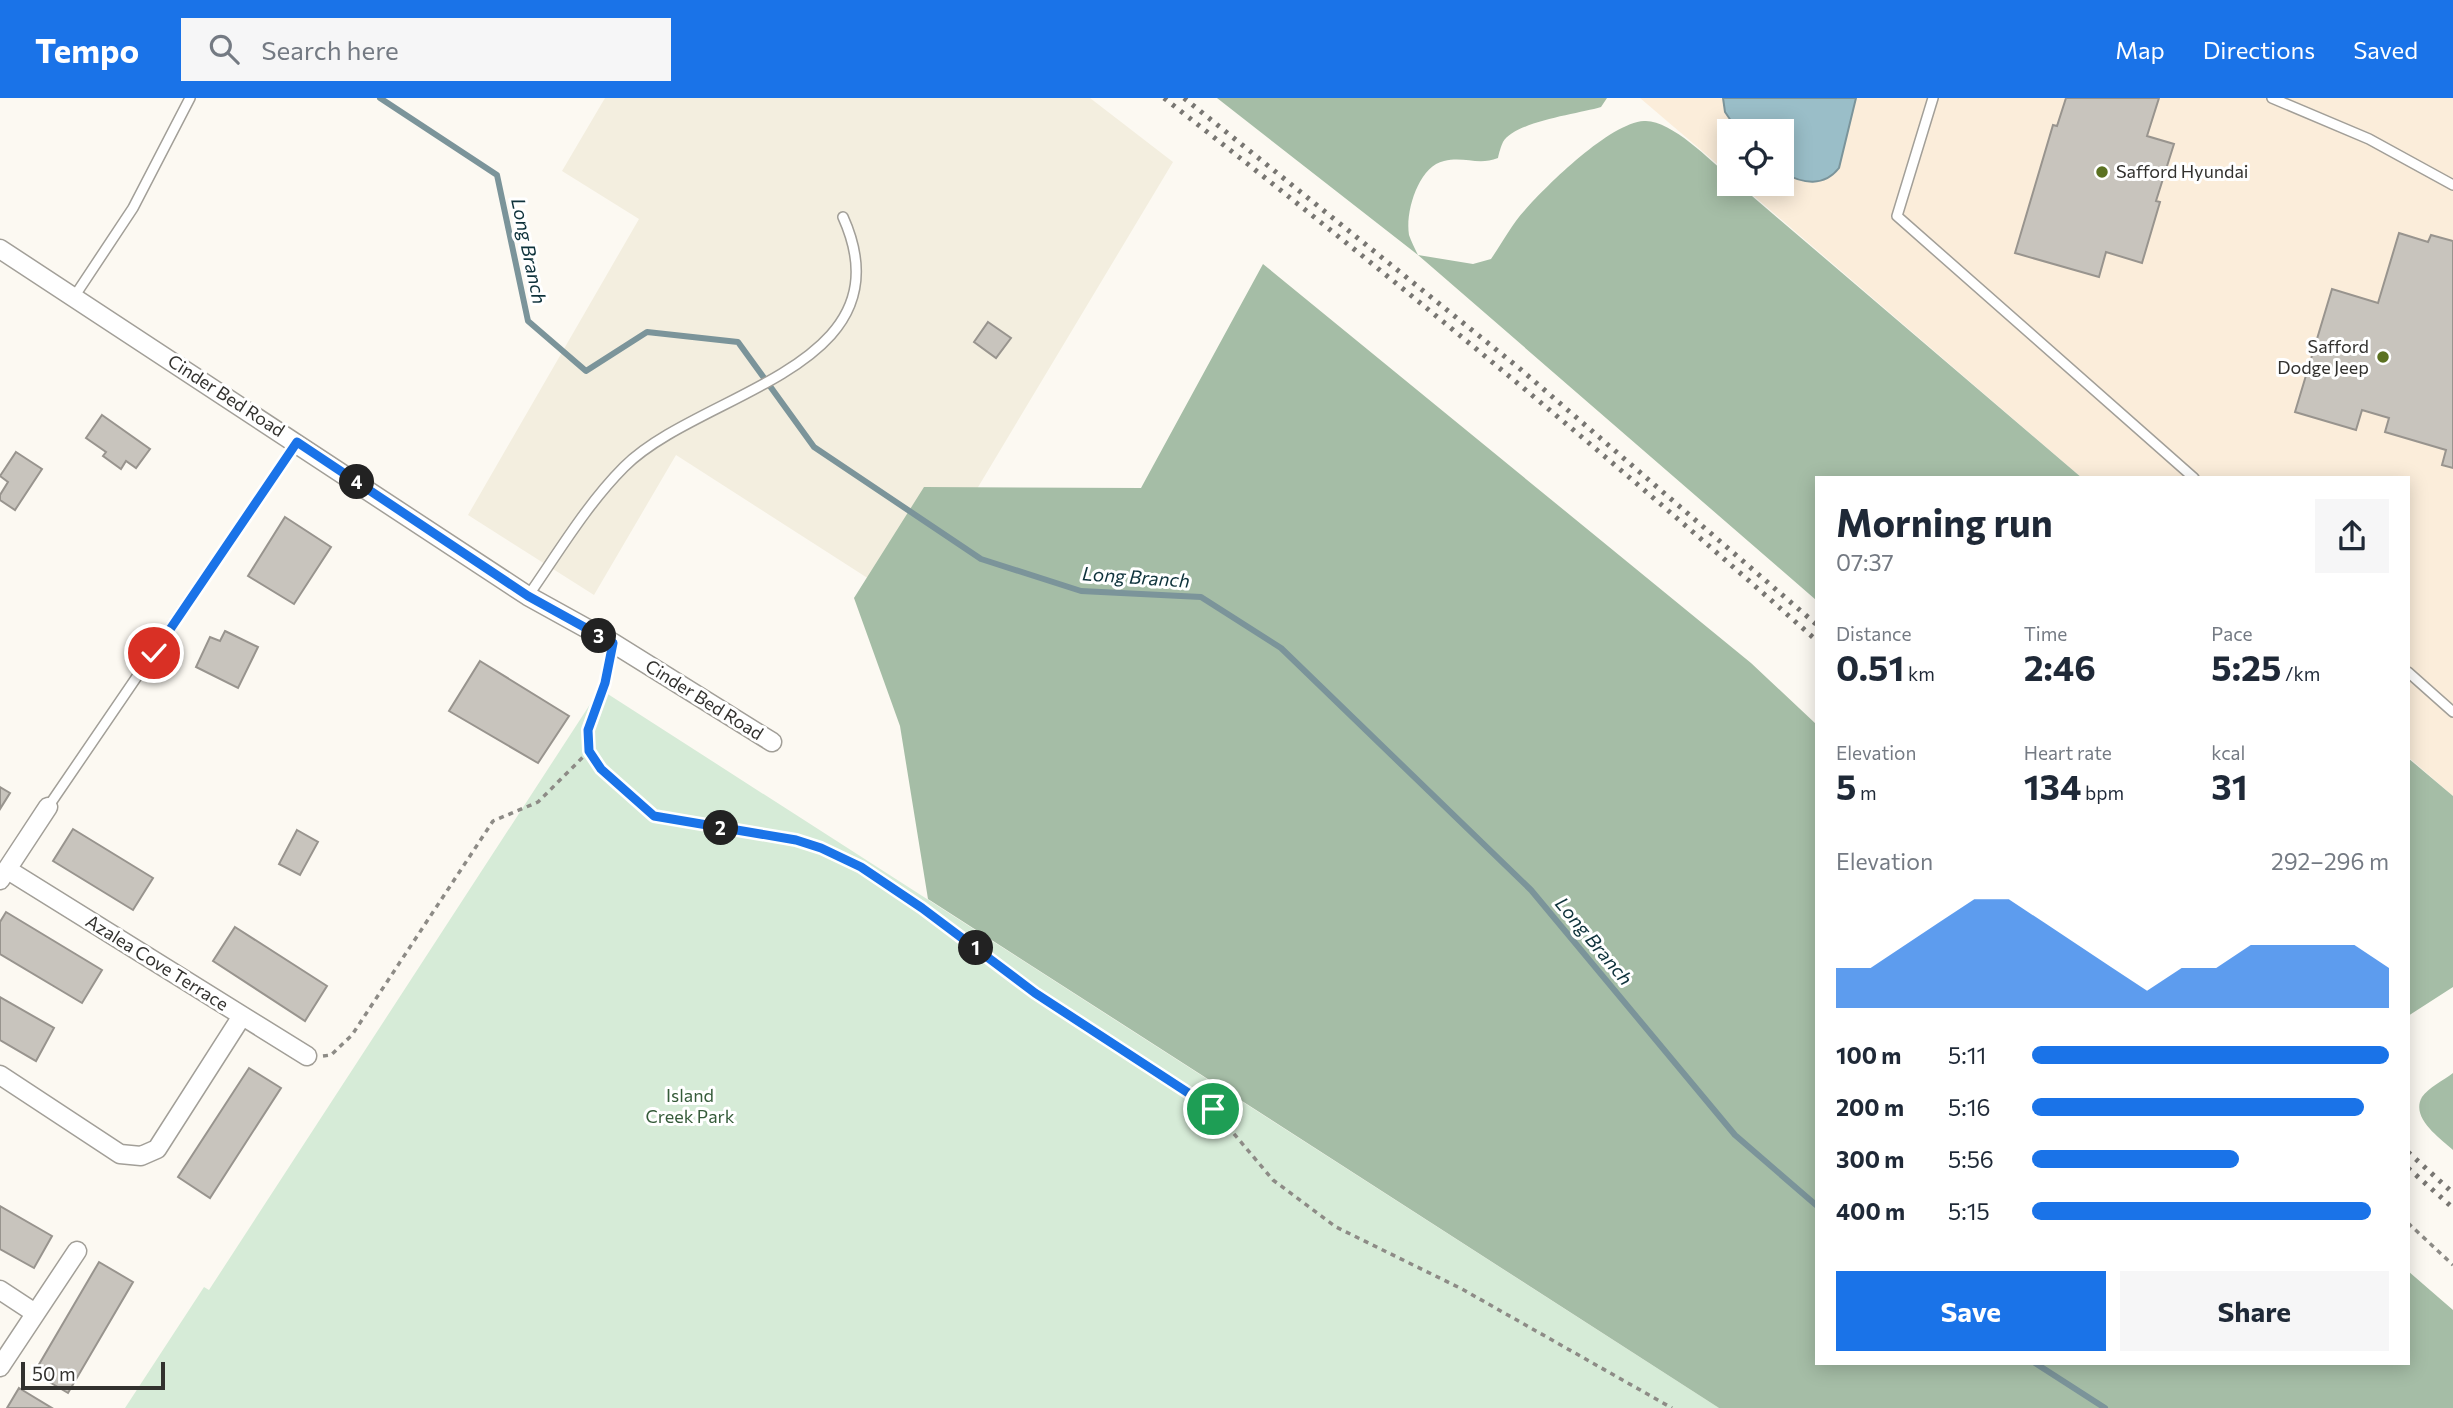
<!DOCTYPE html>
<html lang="en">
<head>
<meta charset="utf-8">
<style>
	:root { --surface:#fff; --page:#f6f6f7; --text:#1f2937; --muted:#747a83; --accent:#1a73e8 }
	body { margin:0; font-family:Commissioner,sans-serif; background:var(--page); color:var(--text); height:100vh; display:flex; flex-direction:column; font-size:26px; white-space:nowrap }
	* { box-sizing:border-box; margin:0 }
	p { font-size:23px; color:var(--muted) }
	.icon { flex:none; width:38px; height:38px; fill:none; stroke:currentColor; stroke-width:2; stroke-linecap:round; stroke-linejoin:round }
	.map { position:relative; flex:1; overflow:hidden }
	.sheet { position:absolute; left:1815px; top:378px; width:595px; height:889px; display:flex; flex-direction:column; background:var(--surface); border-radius:0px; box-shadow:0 4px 18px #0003 }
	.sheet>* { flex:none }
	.tools { position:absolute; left:1717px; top:21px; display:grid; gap:14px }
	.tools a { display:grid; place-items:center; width:77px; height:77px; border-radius:0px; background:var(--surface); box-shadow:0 4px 18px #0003; font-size:35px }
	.scale { position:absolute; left:21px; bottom:18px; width:144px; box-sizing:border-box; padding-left:7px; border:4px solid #32312e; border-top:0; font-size:19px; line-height:24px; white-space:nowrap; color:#32312e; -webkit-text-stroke:5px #fff; paint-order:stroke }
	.pin { position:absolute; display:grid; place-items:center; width:60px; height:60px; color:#fff; margin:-30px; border:4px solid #fff; border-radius:50%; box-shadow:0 2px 7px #0007 }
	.km { position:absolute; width:35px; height:35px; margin:-18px; border-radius:50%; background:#222; color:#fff; font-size:19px; line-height:35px; text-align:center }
	.round { display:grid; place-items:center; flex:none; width:74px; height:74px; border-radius:0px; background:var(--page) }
	.headline { display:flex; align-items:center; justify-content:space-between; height:119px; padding:0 21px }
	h1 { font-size:38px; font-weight:700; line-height:52px }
	.stats { display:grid; grid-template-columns:repeat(3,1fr); gap:10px; height:119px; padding:7px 21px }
	.stats div { display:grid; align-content:center }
	.stats b { font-size:35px; font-weight:700 }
	.stats small { font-size:19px; font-weight:400 }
	.stats p { font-size:19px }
	.chart { height:196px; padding:14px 21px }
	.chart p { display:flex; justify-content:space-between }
	.chart svg { width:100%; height:126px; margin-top:7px; fill:var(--accent); opacity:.7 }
	.cta { display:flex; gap:14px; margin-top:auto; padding:14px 21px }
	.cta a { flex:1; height:80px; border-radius:0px; background:var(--accent); color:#fff; font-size:28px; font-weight:700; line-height:80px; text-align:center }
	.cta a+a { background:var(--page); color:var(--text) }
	ul { padding:0 21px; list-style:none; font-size:23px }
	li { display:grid; grid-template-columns:112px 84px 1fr; align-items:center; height:52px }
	li i { height:18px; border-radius:9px; background:var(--accent) }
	header { display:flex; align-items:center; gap:42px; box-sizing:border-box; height:98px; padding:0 35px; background:var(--accent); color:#fff }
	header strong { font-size:33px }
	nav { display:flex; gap:38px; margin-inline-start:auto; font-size:24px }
	.search { width:490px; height:63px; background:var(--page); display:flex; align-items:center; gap:18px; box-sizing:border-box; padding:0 24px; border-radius:0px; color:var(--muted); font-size:26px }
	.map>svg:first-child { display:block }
	.commercial { fill:#fbedda }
	.built { fill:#f3eedf }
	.green { fill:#d6ebd7 }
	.forest { fill:#a5bda6 }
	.water { fill:#9abec8; stroke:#7b949a; stroke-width:2 }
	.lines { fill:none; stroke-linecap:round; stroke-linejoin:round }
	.stream { stroke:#7b949a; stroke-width:6 }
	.building { fill:#c8c4bd; stroke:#98948e; stroke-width:2 }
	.service-casing { stroke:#a29f98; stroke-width:12 }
	.minor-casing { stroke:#a29f98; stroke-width:21 }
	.path { stroke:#8d8b86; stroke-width:3.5; stroke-dasharray:5 5; stroke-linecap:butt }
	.service { stroke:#fff; stroke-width:9 }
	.minor { stroke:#fff; stroke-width:18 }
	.rail { stroke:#787672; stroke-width:5; stroke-dasharray:3.5 7; stroke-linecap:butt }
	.route-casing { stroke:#fff; stroke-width:14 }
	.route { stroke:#1a73e8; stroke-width:9 }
	.poi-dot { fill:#5b7121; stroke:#fff; stroke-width:2.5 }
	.labels { text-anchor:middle; stroke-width:6; stroke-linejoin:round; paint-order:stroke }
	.poi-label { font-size:18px; fill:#32312e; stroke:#fff; text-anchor:start }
	.street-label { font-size:18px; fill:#32312e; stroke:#fff }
	.park-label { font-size:18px; fill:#355b39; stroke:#fff }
	.water-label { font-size:19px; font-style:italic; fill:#0e323b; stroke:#fff }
</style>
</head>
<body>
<header>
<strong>Tempo</strong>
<div class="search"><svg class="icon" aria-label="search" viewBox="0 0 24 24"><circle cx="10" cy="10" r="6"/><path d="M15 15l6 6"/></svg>Search here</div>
<nav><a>Map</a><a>Directions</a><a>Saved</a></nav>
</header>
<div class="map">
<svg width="2453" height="1310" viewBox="0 0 2453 1310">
	<rect width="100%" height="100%" fill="#fcf9f2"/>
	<!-- commercial -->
	<path class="commercial" d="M1640 0H2453V698L2408 659V380H2082L1740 86H1782V33H1729V76Z"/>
	<!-- built -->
	<path class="built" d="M605 0H1090L1173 64 908 506 676 357 594 497 468 417 639 121 562 73Z"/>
	<!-- green -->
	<path class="green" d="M600 591 1719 1310H125L204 1189 209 1192Z"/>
	<!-- forest -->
	<path class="forest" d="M1217 0H1607L1601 9C1578 16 1516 23 1503 44 1501 48 1499 55 1498 60 1478 68 1465 58 1444 63 1419 68 1405 113 1409 137 1411 143 1415 151 1418 157L1473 166 1491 161C1502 145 1512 126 1525 112 1548 86 1610 25 1644 23 1670 21 1710 62 1729 78V86H1738L2082 380H1816V502L1418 157Z
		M1263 166 1751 565 1816 626V1265H2408V1173L2453 1212V1310H1719L928 801 900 628 854 500 924 389 1141 390Z
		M2408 660 2453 698V889L2408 918Z
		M2453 975V1052C2440 1040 2410 1020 2422 999 2428 990 2444 982 2453 975Z"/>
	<!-- water -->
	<path class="water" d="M1723 0H1856L1839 70C1824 89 1803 86 1784 75L1782 33H1738L1725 14Z"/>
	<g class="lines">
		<!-- stream -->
		<path class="stream" d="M380 0 497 77 528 223 586 273 647 234 738 244 814 349 981 461 1081 493 1201 499 1281 550 1531 792 1735 1037 1816 1107
			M2035 1265 2105 1310"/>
	</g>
	<!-- building -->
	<path class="building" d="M2066 0H2159L2147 38 2174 46 2156 103 2160 104 2142 165 2106 154 2099 179 2015 155 2053 27 2057 28Z
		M2399 135 2428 144 2431 137 2453 143V370L2442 367 2446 352 2385 334 2389 320 2362 312 2356 332 2295 314 2332 191 2378 205Z
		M988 224 1011 240 996 260 974 244Z
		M102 317 150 351 136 370 126 363 121 371 103 358 106 354 86 340Z
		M16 354 42 371 15 412 0 402V397L8 384 0 378Z
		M285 419 331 449 294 506 248 478Z
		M225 533 258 549 238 590 196 569 210 539 220 543Z
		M480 563 569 618 538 665 449 613Z
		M0 689 10 695 0 711Z
		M73 731 153 780 133 812 53 763Z
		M297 732 318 744 300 777 279 766Z
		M6 814 102 872 82 905 0 856V824Z
		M235 829 327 888 305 923 213 863Z
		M0 899 54 930 36 963 0 942Z
		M249 970 281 990 210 1100 178 1079Z
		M0 1108 52 1138 34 1170 0 1151Z
		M99 1164 133 1184 68 1295 34 1275Z
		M19 1290 52 1310H7Z"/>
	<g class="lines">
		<defs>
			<path id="service" d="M1933 0 1897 118 2194 380
				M2272 0 2369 41 2453 87
				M74 199 133 110 190 0
				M528 498C558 455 587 406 624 369 700 293 911 270 843 119
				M2408 574 2453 614
				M48 709 297 344"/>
			<path id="minor" d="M0 151 528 498 613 545 772 644
				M8 772 307 958
				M0 782 48 709
				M0 977 120 1056 141 1058 157 1051 242 918
				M0 1192 35 1215
				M0 1269 77 1153"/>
		</defs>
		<!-- service casing -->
		<use href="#service" class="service-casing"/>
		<!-- minor casing -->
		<use href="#minor" class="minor-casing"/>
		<!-- path -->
		<path class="path" d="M609 563 588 632 589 653 601 671 654 718 796 742 821 750 861 769 922 810 1036 895 1213 1011 1273 1082 1336 1129 1462 1191 1672 1310
			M323 958 331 957 352 937 493 723 538 704 589 653
			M2408 1125 2453 1167"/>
		<!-- service -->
		<use href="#service" class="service"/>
		<!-- minor -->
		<use href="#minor" class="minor"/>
		<!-- rail -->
		<path class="rail" d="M1164 0C1386 174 1605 354 1816 542
			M1184 0 1519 270 1816 526
			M2408 1054 2453 1095
			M2408 1070 2453 1110"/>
	</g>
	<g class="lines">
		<defs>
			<path id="route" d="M154 555 297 344 528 498 613 545 605 585 588 632 589 653 601 671 654 718 796 742 821 750 861 769 922 810 1035 895 1213 1011"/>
		</defs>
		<!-- route casing -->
		<use href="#route" class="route-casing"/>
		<!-- route -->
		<use href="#route" class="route"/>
	</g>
	<!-- markers -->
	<g class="poi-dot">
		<circle cx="2102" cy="74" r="7"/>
		<circle cx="2383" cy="259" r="7"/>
	</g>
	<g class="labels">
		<!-- poi labels -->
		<g class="poi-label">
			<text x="2116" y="80">Safford Hyundai</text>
			<text x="2369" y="255" text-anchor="end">Safford<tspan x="2369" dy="21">Dodge Jeep</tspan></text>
		</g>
		<!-- street labels -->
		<g class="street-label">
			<text transform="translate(226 298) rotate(33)" y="6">Cinder Bed Road</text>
			<text transform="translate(704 602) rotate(32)" y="6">Cinder Bed Road</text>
			<text transform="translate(157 865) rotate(32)" y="6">Azalea Cove Terrace</text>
		</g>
		<!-- park labels -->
		<g class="park-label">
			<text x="690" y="1004">Island<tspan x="690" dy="21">Creek Park</tspan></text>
		</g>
		<!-- water labels -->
		<g class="water-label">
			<text transform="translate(529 153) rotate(78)" y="7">Long Branch</text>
			<text transform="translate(1136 479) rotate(4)" y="7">Long Branch</text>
			<text transform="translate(1594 843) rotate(50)" y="7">Long Branch</text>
		</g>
	</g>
</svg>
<div class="tools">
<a><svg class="icon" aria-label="locate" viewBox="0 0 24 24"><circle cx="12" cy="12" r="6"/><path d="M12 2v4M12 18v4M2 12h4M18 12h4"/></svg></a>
</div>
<div class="scale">50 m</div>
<div class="pin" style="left:1213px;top:1011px;background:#1e9e55"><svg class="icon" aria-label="arrive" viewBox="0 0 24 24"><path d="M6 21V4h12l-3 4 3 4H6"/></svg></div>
<div class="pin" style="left:154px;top:555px;background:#d93025"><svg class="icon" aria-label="check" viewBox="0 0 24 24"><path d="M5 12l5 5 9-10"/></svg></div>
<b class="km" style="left:976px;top:850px">1</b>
<b class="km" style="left:721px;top:730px">2</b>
<b class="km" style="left:599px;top:538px">3</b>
<b class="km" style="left:357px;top:384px">4</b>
<section class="sheet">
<div class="headline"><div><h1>Morning run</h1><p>07:37</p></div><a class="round"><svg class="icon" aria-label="share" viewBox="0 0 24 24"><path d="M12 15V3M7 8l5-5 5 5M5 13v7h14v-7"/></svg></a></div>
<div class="stats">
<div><p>Distance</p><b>0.51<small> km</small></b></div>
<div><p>Time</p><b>2:46</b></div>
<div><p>Pace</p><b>5:25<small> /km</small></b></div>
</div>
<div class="stats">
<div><p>Elevation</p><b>5<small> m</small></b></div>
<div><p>Heart rate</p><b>134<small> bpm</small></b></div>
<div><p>kcal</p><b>31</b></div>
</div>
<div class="chart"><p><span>Elevation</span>292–296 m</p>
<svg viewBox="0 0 160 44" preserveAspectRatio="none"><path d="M0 44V30L10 30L20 22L30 14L40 6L50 6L60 14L70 22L80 30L90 38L100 30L110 30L120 22L130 22L140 22L150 22L160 30V44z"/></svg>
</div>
<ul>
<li><b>100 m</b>5:11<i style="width:100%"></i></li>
<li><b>200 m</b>5:16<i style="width:93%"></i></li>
<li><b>300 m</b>5:56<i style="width:58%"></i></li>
<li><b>400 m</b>5:15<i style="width:95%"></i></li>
</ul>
<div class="cta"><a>Save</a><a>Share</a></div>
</section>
</div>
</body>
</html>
